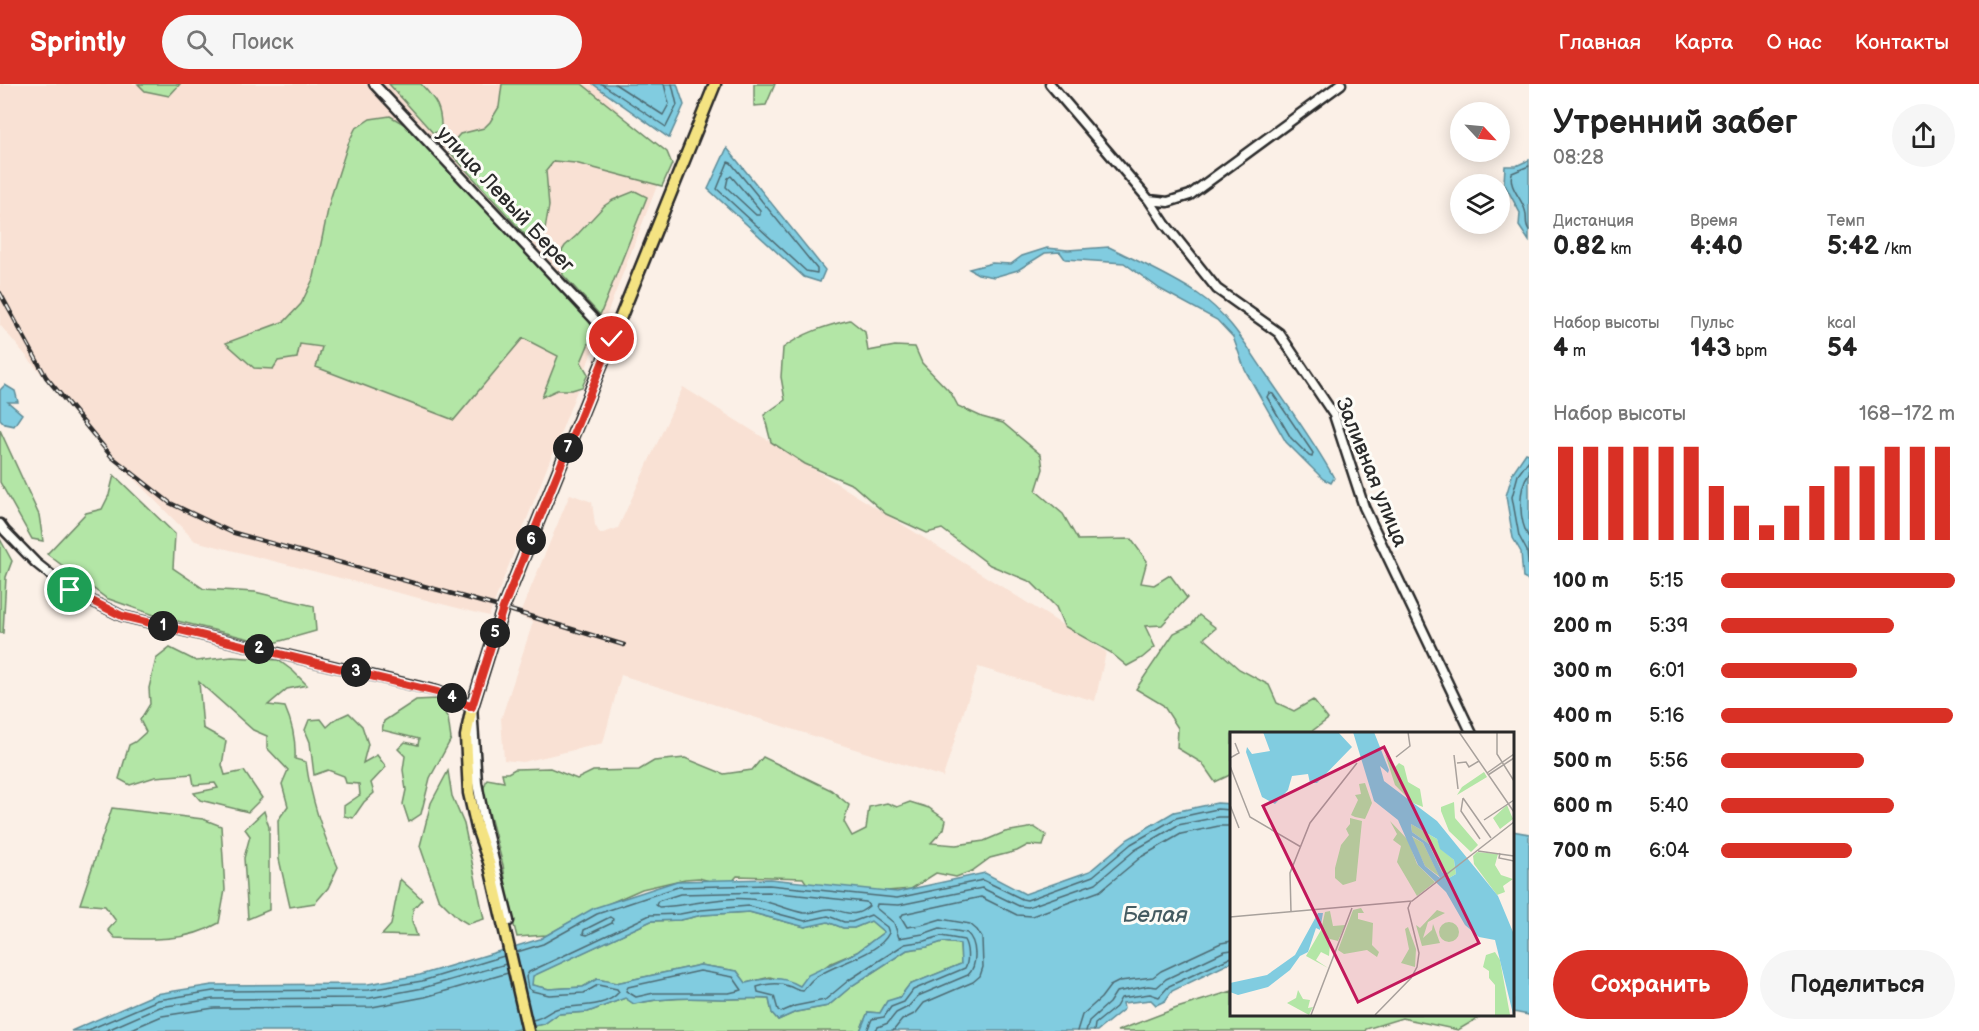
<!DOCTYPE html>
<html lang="ru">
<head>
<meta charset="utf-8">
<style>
	:root { --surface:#fff; --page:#f6f6f6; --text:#222; --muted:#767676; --accent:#d93025 }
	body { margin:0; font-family:"Balsamiq Sans",sans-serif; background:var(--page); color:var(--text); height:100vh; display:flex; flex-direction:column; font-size:22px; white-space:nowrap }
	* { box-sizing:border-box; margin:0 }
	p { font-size:20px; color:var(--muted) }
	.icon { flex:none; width:33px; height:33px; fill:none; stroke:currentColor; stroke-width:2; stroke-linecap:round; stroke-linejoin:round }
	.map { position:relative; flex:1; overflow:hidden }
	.panel { display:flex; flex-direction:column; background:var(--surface); width:450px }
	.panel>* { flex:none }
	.needle { width:39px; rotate:116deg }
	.fabs { position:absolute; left:1450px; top:18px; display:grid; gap:12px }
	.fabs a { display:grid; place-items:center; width:60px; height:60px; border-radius:50%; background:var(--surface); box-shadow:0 3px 15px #0003; font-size:30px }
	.pin { position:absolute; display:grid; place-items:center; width:51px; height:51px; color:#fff; margin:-26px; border:3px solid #fff; border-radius:50%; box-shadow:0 2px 6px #0007 }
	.km { position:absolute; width:30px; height:30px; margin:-15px; border-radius:50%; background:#222; color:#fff; font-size:16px; line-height:30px; text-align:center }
	.round { display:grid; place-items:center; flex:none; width:63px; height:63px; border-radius:32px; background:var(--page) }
	.head { display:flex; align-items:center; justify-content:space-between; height:102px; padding:0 24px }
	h1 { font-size:33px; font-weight:700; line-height:45px }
	.stats { display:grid; grid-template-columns:repeat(3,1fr); gap:9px; height:102px; padding:6px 24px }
	.stats div { display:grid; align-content:center }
	.stats b { font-size:26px; font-weight:700 }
	.stats small { font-size:16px; font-weight:400 }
	.stats p { font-size:16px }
	.chart { height:168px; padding:12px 24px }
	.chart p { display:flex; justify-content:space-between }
	.chart svg { width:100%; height:108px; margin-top:6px; stroke:var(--accent); stroke-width:6 }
	.action { display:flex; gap:12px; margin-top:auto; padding:12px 24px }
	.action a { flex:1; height:69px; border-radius:36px; background:var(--accent); color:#fff; font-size:24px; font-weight:700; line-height:69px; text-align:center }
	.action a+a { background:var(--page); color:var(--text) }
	ul { padding:0 24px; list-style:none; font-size:20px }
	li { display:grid; grid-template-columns:96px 72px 1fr; align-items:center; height:45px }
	li i { height:15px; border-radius:8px; background:var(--accent) }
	header { display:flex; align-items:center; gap:36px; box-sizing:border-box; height:84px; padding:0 30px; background:var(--accent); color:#fff }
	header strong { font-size:28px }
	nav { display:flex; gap:33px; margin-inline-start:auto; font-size:21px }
	.search { width:420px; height:54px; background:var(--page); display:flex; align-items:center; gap:15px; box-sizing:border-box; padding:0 21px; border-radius:33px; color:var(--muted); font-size:22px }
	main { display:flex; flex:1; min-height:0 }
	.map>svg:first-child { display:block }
	.built { fill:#f9e1d4 }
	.green { fill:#b3e6a6; stroke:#6f8868; stroke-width:1.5 }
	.water { fill:#81cce0; stroke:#5f8c98; stroke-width:1.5; fill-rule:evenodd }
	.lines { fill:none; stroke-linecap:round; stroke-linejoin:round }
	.shore { stroke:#4d6b73; stroke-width:1.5 }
	.minor-casing { stroke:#2b2b2b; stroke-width:13 }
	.major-casing { stroke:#2b2b2b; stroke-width:15 }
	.minor { stroke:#fdfcf7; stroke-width:8 }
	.major { stroke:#f4e382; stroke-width:10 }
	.rail-casing { stroke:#2b2b2b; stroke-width:4.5 }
	.rail { stroke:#fdfcf7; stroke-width:2; stroke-dasharray:7; stroke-linecap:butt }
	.route-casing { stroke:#fff; stroke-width:12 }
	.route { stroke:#d93025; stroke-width:8 }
	.labels { text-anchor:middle; stroke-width:6; stroke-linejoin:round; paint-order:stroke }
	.street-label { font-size:21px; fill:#2b2b2b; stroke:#fdfcf7 }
	.water-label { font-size:22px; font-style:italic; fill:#455b61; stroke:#fdfcf7 }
	.inset-road { fill:none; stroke:#a8a19c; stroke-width:1.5 }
	.view { fill:#c2185b; fill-opacity:0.15; stroke:#c2185b; stroke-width:3 }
	.inset-edge { fill:none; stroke:#2b2b2b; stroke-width:3 }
</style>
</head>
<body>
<header>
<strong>Sprintly</strong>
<div class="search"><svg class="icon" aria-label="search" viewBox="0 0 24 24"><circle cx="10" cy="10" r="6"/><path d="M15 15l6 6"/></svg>Поиск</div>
<nav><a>Главная</a><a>Карта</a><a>О нас</a><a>Контакты</a></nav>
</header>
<main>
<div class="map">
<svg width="1529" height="947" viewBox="0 0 1529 947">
	<rect width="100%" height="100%" fill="#fbf0e7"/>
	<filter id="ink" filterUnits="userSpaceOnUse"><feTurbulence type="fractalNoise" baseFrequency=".0167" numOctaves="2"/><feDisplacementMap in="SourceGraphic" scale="12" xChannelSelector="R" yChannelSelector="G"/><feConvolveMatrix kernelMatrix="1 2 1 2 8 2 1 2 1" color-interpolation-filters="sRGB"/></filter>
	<g filter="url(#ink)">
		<!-- built -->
		<path class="built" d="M0 0H597L664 84 489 532 195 457 112 373 0 241Z
			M683 303 1106 568 1095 617 978 583 943 693 621 591 603 659 523 678 504 676 501 635 533 538 519 532 570 410 592 418 595 441 600 450 618 444Z"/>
		<!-- green -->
		<path class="green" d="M138 0H180L169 12 145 7Z
			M389 0H421C436 16 442 24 441 47L433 49Z
			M502 0H582L667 68 672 80 662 102 575 79 554 77 546 87 549 122 543 157 527 153 447 65 460 50 484 44 490 38 499 23Z
			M754 0H775L766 21 754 22Z
			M390 32 421 50 589 237 594 247 581 278 588 290 582 303 572 306H557L542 313 558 272 523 254 454 336 316 283 322 263 300 260 297 274 278 277 273 285 254 284 226 259 285 237 301 220 314 193 330 116 348 60 355 45 370 35Z
			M635 107 647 113 600 231 563 191 560 170 565 162 576 152 604 122 613 116Z
			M850 236 865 248 868 267 895 262 915 263 922 279 951 309 958 322 982 333 1003 339 1041 371 1043 385 1036 407 1063 430 1078 456 1131 455 1147 477 1141 499 1154 501 1170 491 1187 514 1162 541 1145 542 1155 563 1142 574 1127 582 1110 568 1064 542 1056 523 1031 498 990 481 942 445 927 449 886 430 853 401 805 380 771 358 764 331 785 316 781 293 783 264C803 249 825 242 850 236Z
			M0 346 39 431 43 457 32 455 0 398Z
			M114 391 175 450 173 484 204 505 255 508 314 522 316 547 270 560 157 532 106 514 47 470 86 429 102 425 109 411Z
			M0 455 12 477 6 493 3 549H0Z
			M1199 531 1216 544 1204 554 1239 585 1269 601 1277 619 1294 627 1313 616 1328 635 1308 650H1232V690L1215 698 1202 679 1177 664 1178 644 1163 621 1136 605 1174 549 1191 541Z
			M170 564 196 577 232 573 278 576 293 587 307 601 287 605 268 621 285 623C293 641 296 656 295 675L306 678C311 715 322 749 338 783L328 804 315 819 290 823 279 775 278 736 288 722 282 700 288 686 267 664V652L253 646 199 598 203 644 226 657 222 681 225 691 244 687 262 714 248 728 200 716 194 709 218 704 215 699 194 701 192 690 155 693 130 701 119 695 129 661 135 658 146 648 140 636 150 620 149 604 156 575Z
			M436 615 448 634 451 655 430 694 421 730 409 738 403 720 406 706 403 686 405 672 398 665 405 658 418 661 419 655 382 646 384 637 416 616Z
			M349 629 362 642 368 660 363 679 377 671 386 683 371 699 374 709 364 718 353 734 344 732V722L360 711 359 700 346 699 344 692 328 686 314 691 310 658 305 646 309 636 321 635 327 643 336 635Z
			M763 673 831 706 849 721 844 738 852 752 866 745 869 723 887 719 897 723 910 718 929 724 946 736 944 745 931 759 956 761 984 757 1005 748 1034 743 1046 751 1043 762 1028 761 1017 767 990 774 972 787 956 793 936 789 911 805 887 807 868 815 813 809 803 794 737 792 730 800H720L699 794 685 795 642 805 583 831 547 851 517 853 509 822 503 781 483 706 487 695 504 698 502 689H508L515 685 550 684 577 695 593 687 639 686 654 677 685 674 724 690 752 686Z
			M448 687 452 712 464 740 484 835 468 840 458 834 438 814 420 762 431 719Z
			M112 724 203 735 221 742 225 806 219 839C186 858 151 856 115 854L108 846 116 837 105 822 80 820Z
			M264 727 269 743V826L248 835 244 774 250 752 245 745Z
			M400 795 422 815 413 825 412 837 417 852 382 851 391 841Z
			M749 828 805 843 828 838 843 844H854L871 837 884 848 857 868 829 880 800 902 770 893 746 899 737 887 700 881 616 899 597 895 583 903 549 905 532 901V892L651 837 681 836 702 831Z
			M942 858 960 860 961 880 909 901 900 913 887 918 880 929 868 928 860 947H508L544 940 558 930 588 928 625 914 634 920C664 913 693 914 723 915 739 915 753 914 769 915L772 929 778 936 796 928 828 922 853 901 907 866 927 863Z
			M1232 907V930H1475L1480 933 1458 946 1402 934 1366 945 1365 947H1117L1177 924Z"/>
		<!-- water -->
		<path class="water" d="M593 0H677L684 21 669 54Z
			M727 64 825 186 820 198 804 193 708 105Z
			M1529 76V157L1519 142 1520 129 1504 99 1505 82H1516Z
			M1109 163C1139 178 1170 191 1198 210 1228 230 1246 261 1266 290 1289 324 1314 357 1334 394L1331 399 1323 395 1286 358 1245 286 1233 253 1217 236 1160 205 1124 179 1065 175 1060 168 1045 169 1018 186 994 193 978 190 969 185 992 179 1011 180 1022 172 1047 164 1068 166Z
			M5 301 15 307 18 318H8L22 330 14 342 5 340 0 335V306Z
			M1526 369 1529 370V497L1523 494 1521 468 1513 454 1506 412 1513 388Z
			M1217 719 1232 720V878L1172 907 1165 917 1156 921 1151 916 1123 919 1124 925 1097 947H860L868 928 880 929 887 917 900 913 909 901 961 880 960 860 942 858 927 863 907 866 853 901 828 922 796 928 778 936 772 929 769 915C753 914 738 915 722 915 692 914 663 913 634 920L625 914 588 928 558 930 544 940 508 947H71L156 910 212 901 368 900 420 891 540 855 594 824 677 797 770 795 897 808 985 789 1025 810 1090 787 1128 755 1174 728ZM749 828 805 843 828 838 843 844H854L871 837 884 848 857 868 808 891 800 902C782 891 766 894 746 899L737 887 700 881 616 899 597 895 583 903 549 905 532 901 533 892 651 837 681 836 702 831Z
			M1512 747 1529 750V931L1513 928Z"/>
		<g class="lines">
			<!-- shore -->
			<path class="shore" d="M602 0 666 43 677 21 672 0
				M615 0 663 31 669 20 664 0
				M728 78 731 79 817 185V189L806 187 717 105Z
				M1529 82 1512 89C1508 103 1521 113 1525 126 1528 134 1524 139 1529 146
				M731 92 760 126V131H756L726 103 728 94Z
				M1269 309 1273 310 1313 369 1312 373 1309 372 1291 354 1267 313Z
				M1529 376 1518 391 1512 413 1519 452 1527 467 1529 490
				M1529 389C1517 406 1519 437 1529 454
				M769 808 866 818 869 822C854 835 847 828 831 825 822 824 813 830 804 829 786 826 769 816 750 815 720 812 689 822 659 823L656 821 658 817 680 810Z
				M610 833 613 835 612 839 587 851 583 850 584 846Z
				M517 868 543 860 597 830 678 803 769 801 897 814 983 796 1022 815 1027 816 1093 792 1131 760 1176 734 1217 725 1232 726
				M700 887 733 893 742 906 729 909H654L636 913 626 907 628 903Z
				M532 936C545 934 549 926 559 924 578 921 606 924 619 908L617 905 598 901 584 909 549 911 532 907 528 904 526 893 529 888 650 831 680 830 701 826 749 822 805 837 828 832 844 838H852L871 831 887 843 889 849C878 872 831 880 812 896 809 899 806 903 803 907 796 907 795 904 788 902 778 898 767 900 757 903L758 908 774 912 778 926 781 928 795 922 825 916 849 896 905 860 925 857 941 852 964 856C968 863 969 877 965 884L913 906 904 918 891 923 884 933 872 935 867 947
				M86 947 158 916 213 907 369 906 422 897 504 872
				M105 947 160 923 213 915 370 914 423 904 506 880
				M127 947 162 932 214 924 372 923 425 913 508 889
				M875 947 878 943 888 939 896 929 908 923 918 912 968 891C978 881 977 858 967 849L940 844 923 850 899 854 894 839 876 824 877 820 899 821 982 804 1019 822 1028 823 1096 799 1135 766 1178 741 1218 733H1232
				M893 947 902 936 916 929 924 919 973 898 980 892 983 883 982 854 977 846 970 840 941 835 921 841 907 843 901 833 903 830 981 813 1017 831 1032 832 1100 807 1141 773 1181 750 1219 742H1232
				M1077 947 1082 931 1101 914 1110 902 1120 897 1153 893 1161 887 1221 859 1232 857
				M1086 947 1089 937 1109 919 1116 908 1148 902 1157 903 1166 895 1225 867 1232 866
				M1094 947 1095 940 1116 923 1121 914 1150 910 1159 913 1169 902 1232 873"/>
			<defs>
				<path id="minor" d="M374 0 613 255
					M1050 0 1149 116 1165 140 1217 205 1279 249 1334 331 1364 423 1472 650
					M1149 116 1168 118 1190 111 1341 0
					M0 440 5 447 36 479 70 506 122 532 437 607 472 623 477 699 485 740 509 837"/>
				<path id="major" d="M528 947 489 778 477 744 469 709 466 652 472 623 503 524 715 0"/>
			</defs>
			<!-- minor casing -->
			<use href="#minor" class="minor-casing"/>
			<!-- major casing -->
			<use href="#major" class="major-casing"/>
			<!-- minor -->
			<use href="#minor" class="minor"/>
			<!-- major -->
			<use href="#major" class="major"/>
			<defs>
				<path id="rail" d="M0 209 46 293 112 373 170 419 231 448 503 524 624 561"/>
			</defs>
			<!-- rail casing -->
			<use href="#rail" class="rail-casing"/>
			<!-- rail -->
			<use href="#rail" class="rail"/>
		</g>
	</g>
	<g class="lines" filter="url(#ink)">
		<defs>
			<path id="route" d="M70 506 122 532 437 608 472 623 503 524 612 255"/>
		</defs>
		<!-- route casing -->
		<use href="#route" class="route-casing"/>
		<!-- route -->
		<use href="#route" class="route"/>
	</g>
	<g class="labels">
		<!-- street labels -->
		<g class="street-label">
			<text transform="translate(506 115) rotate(47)" y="7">улица Левый Берег</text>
			<text transform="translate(1372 388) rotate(68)" y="7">Заливная улица</text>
		</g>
		<!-- water labels -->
		<g class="water-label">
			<text x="1155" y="838">Белая</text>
		</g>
	</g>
	<!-- overview -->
	<g transform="translate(1230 648)">
		<rect width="284" height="284" fill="#fbf0e7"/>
		<path d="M155 22 164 36 169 31 174 34 178 50 190 57 193 75 183 71 165 53ZM254 40 257 45 227 63 232 55ZM135 51 142 71 139 78 135 87 125 85 121 83 128 68 125 63 131 62 129 52ZM224 70 225 86 248 113 241 120 219 99 211 79V75ZM277 73 283 87 270 97 263 86ZM120 86 132 89 126 149 113 153 105 146V136L111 113 119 103 116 97 120 92ZM160 89 178 108 187 132 205 150 187 164 167 130 171 114 163 108 167 102ZM181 92 207 107 211 117 224 128 226 142 219 146 212 140 199 112 182 100ZM181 104 193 111 210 145 195 134ZM247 120 268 122 265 133 271 143 283 147 273 154 275 160 267 163 244 132 243 124ZM131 176 134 181H128V187L143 191 142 213 149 220 147 225 137 218 114 222 108 218 123 178ZM207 178 215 181 198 190 193 206 202 198 203 192 210 211 192 214 186 193 190 196ZM100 179 103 194 115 193 108 209 96 206 100 213 99 224 91 220 86 228 98 236 76 224 91 198 95 180ZM209 200a10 10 0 1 1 20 0a10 10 0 1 1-20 0ZM178 195 186 217 185 235 171 231 179 217 175 197ZM265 220 270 228 280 283H265V253L259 246V239L253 235 256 223ZM68 258 73 267 80 268 78 276 83 275 79 283 57 271 66 266Z" fill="#b3e6a6"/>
		<path d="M33 0H108L122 15 87 51H80L78 42 62 44 58 58 45 72 32 65 16 20 17 15 22 22 40 19ZM123 0H144L159 38 158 41 150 34 154 49 207 89 268 164 283 200V282L265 208 249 205 235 193 216 160 188 133 168 88 144 69ZM181 92 207 107 210 117 224 128 226 142 219 146 212 140 199 112 182 100ZM182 104 193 111 210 146 195 134ZM88 181H93L90 198 86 196 78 220 70 224 60 238 38 255 8 263 0 260V251L37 243 65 223Z" fill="#81cce0" fill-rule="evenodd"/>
		<path class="inset-road" d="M229 0 284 80M267 0V22L284 49M224 23 228 57M166 25 180 14 178 0M0 26 9 21 5 11M227 31 236 30 239 35 249 29M0 34 20 85 71 115M257 41 284 22M258 43 284 26M233 66 261 106M233 66 231 79 250 107M0 73 9 96M254 88 284 68M248 119 284 124M270 121 269 126 284 129M61 180 60 141 80 91 127 31M0 185 182 169 284 90M81 283 122 176M145 283 181 246 187 235 189 221 178 176 181 169"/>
		<path class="view" d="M154 15 249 211 128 270 33 74Z"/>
		<rect width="284" height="284" class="inset-edge"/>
	</g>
</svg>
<div class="fabs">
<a><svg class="needle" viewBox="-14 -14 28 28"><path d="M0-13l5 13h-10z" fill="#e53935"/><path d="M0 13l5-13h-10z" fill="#767676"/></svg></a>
<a><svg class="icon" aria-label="layers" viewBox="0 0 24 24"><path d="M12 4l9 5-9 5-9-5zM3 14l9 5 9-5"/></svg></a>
</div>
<div class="pin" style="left:70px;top:506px;background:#1e9e55"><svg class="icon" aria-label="arrive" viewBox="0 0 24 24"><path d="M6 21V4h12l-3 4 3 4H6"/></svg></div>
<div class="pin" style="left:612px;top:255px;background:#d93025"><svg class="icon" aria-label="check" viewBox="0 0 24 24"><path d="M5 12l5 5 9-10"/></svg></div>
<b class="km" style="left:163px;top:542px">1</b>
<b class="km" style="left:259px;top:565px">2</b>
<b class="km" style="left:356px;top:588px">3</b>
<b class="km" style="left:452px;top:614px">4</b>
<b class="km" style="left:495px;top:549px">5</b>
<b class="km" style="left:531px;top:456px">6</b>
<b class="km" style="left:568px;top:364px">7</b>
</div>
<section class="panel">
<div class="head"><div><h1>Утренний забег</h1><p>08:28</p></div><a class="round"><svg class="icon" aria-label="share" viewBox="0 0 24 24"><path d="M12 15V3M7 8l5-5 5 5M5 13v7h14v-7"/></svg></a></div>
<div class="stats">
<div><p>Дистанция</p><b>0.82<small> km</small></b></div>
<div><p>Время</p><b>4:40</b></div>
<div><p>Темп</p><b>5:42<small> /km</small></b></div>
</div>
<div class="stats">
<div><p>Набор высоты</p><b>4<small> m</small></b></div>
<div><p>Пульс</p><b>143<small> bpm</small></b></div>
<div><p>kcal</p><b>54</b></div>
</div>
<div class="chart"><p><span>Набор высоты</span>168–172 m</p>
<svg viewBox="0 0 160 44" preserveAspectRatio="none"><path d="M5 44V6M15 44V6M25 44V6M35 44V6M45 44V6M55 44V6M65 44V22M75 44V30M85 44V38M95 44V30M105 44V22M115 44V14M125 44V14M135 44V6M145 44V6M155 44V6"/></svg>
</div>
<ul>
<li><b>100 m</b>5:15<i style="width:100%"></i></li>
<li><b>200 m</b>5:39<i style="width:74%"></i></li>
<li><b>300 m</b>6:01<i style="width:58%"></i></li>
<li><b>400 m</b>5:16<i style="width:99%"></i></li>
<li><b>500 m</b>5:56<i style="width:61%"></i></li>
<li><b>600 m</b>5:40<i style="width:74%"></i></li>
<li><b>700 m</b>6:04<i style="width:56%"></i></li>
</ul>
<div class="action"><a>Сохранить</a><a>Поделиться</a></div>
</section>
</main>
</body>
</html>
